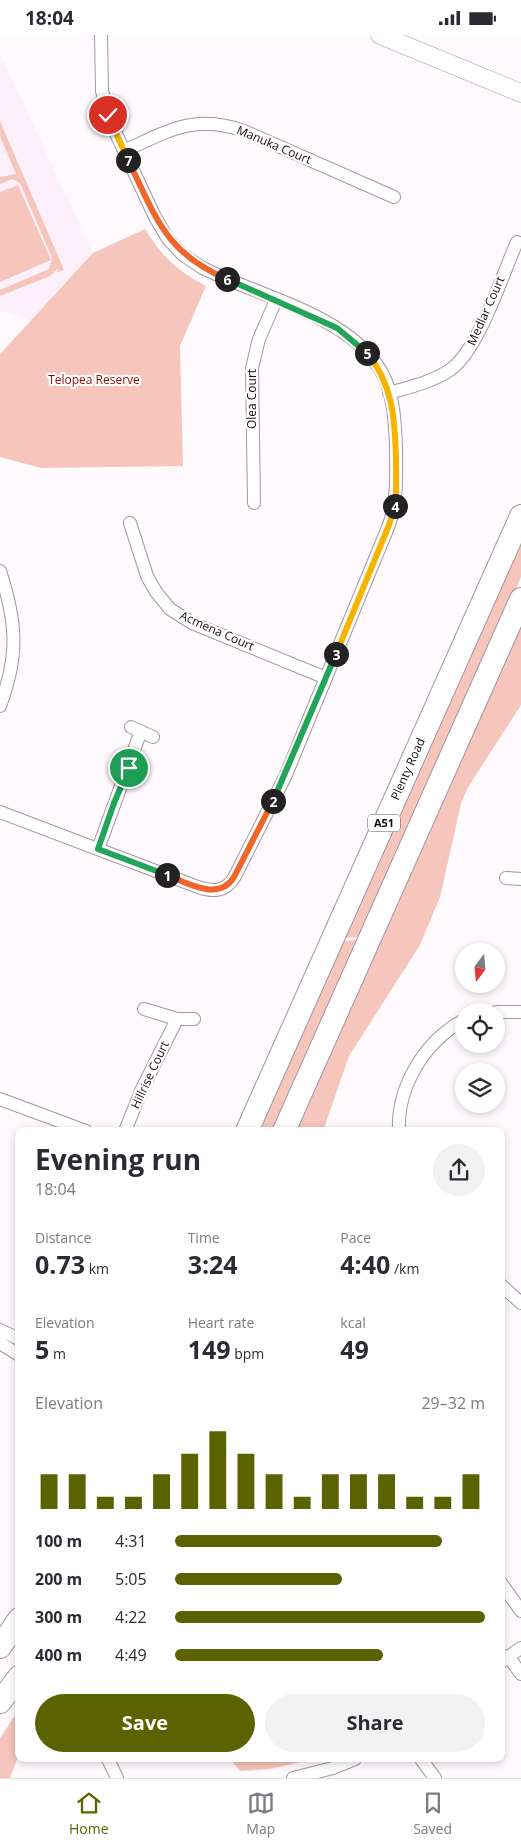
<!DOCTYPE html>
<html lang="en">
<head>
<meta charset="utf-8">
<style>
	:root { --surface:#fff; --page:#f2f2f3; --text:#2b2b33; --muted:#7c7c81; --line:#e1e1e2; --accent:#5b6200 }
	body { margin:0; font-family:"Open Sans",sans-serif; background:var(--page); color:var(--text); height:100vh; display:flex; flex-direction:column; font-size:19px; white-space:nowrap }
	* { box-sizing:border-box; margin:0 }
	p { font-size:16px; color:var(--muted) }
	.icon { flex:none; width:28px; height:28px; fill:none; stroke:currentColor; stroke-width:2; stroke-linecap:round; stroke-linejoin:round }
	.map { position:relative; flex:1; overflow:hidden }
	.sheet { position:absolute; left:15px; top:1092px; width:490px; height:635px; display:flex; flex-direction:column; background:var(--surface); border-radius:10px; box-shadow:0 2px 8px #0003 }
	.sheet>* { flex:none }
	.needle { width:32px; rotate:196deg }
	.controls { position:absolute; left:455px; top:908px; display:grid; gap:10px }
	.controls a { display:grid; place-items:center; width:50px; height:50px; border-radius:50%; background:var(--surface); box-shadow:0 2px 8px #0003; font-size:25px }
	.pin { position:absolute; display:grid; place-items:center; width:42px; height:42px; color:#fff; margin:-21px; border:2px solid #fff; border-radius:50%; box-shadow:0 1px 5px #0007 }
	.km { position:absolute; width:25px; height:25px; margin:-12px; border-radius:50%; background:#222; color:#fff; font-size:14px; line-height:25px; text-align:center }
	.round { display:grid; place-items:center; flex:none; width:52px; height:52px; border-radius:26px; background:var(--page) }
	.overview { display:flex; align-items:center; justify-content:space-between; height:85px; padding:0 20px }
	h1 { font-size:28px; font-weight:700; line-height:38px }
	.stats { display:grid; grid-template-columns:repeat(3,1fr); gap:8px; height:85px; padding:5px 20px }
	.stats div { display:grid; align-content:center }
	.stats b { font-size:25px; font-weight:700 }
	.stats small { font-size:14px; font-weight:400 }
	.stats p { font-size:14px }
	.chart { height:140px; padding:10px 20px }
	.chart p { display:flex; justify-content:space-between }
	.chart svg { width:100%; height:90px; margin-top:5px; stroke:var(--accent); stroke-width:6 }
	.primary-button { display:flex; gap:10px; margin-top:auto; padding:10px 20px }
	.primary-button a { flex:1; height:58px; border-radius:30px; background:var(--accent); color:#fff; font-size:20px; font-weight:700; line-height:58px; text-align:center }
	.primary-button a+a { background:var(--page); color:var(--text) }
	ul { padding:0 20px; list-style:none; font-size:16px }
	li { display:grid; grid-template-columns:80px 60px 1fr; align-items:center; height:38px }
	li i { height:12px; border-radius:6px; background:var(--accent) }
	.status { display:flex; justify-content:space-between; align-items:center; height:35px; padding:0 25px; background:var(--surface); direction:ltr }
	.status svg { height:14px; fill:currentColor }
	.menu { display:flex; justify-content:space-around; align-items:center; height:70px; border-top:1px solid var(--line); background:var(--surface); font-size:14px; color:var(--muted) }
	.menu a { display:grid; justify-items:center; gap:2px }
	.menu .current { color:var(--accent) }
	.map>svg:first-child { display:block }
	.built { fill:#fef0fa }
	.green { fill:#f6c5bb }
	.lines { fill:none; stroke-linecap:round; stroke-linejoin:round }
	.street-casing { stroke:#a595a1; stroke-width:14 }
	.secondary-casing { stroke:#a595a1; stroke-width:19 }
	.highway-casing { stroke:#a595a1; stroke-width:24 }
	.street { stroke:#fff; stroke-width:12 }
	.secondary { stroke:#fff; stroke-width:18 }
	.highway { stroke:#fff; stroke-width:22 }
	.split-1-casing { stroke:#fff; stroke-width:10 }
	.split-2-casing { stroke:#fff; stroke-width:10 }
	.split-3-casing { stroke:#fff; stroke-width:10 }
	.split-4-casing { stroke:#fff; stroke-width:10 }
	.split-5-casing { stroke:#fff; stroke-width:10 }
	.split-6-casing { stroke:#fff; stroke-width:10 }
	.split-7-casing { stroke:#fff; stroke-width:10 }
	.split-8-casing { stroke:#fff; stroke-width:10 }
	.split-1 { stroke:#22a559; stroke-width:6 }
	.split-2 { stroke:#f0652b; stroke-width:6 }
	.split-3 { stroke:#22a559; stroke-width:6 }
	.split-4 { stroke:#f5b400; stroke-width:6 }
	.split-5 { stroke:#f5b400; stroke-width:6 }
	.split-6 { stroke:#22a559; stroke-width:6 }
	.split-7 { stroke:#f0652b; stroke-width:6 }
	.split-8 { stroke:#f5b400; stroke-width:6 }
	.labels { text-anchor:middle; stroke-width:4.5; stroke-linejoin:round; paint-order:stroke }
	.shield { fill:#fff; stroke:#585457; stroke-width:1 }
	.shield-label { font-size:11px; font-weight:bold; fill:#100b0f }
	.street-label { font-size:12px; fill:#100b0f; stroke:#fff }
	.park-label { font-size:12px; fill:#8b0f00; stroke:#fff }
</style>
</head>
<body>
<div class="status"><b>18:04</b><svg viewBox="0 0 49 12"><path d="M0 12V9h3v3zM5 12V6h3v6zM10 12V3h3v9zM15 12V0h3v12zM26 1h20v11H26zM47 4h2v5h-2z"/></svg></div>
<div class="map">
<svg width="521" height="1743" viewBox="0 0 521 1743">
	<rect width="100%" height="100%" fill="#fefafd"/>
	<!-- built -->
	<path class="built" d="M0 19 93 218 31 285 0 276Z"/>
	<!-- green -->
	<path class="green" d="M0 86 64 235 58 237 57 234 50 241 0 261V255L49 234 52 223 20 148 12 144 0 149V142L16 139 0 101Z
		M18 150 51 225 0 247V157Z
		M145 194C161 220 178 237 206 251L180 311 183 431 41 433 0 422V319L93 218Z
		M521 503V542L371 880 360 902 343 903Z
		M521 588V670L467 754 461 769 440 862 420 910 349 1021 323 1096H295Z
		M359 905 273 1096H257L341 906Z
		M19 1674V1719L10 1743H0V1703Z
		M230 1724H313L270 1734 240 1736Z"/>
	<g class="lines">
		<defs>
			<path id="street" d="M124 116C168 96 195 78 244 96L394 162
				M389 358C410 352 432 347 450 335 479 315 502 240 517 207
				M254 468 252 333 259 304 276 265
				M130 488 147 541 156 557 170 574 192 588 326 643
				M0 536C17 588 19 620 0 671
				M131 692 153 702
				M0 777 198 852C213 857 225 857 234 843L285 742 389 490C398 464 396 438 396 411 395 389 394 365 385 344 357 281 258 262 201 232L183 220 168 204 155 182 112 90 102 56 101 0
				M98 814 141 696
				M506 843 521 844
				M496 977H521
				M177 984H194
				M0 1064 86 1096
				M125 1096 142 1054 177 984 144 974
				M399 1096C397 1051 425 1006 464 985
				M501 1250 521 1268
				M0 1295 19 1304
				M0 1308 19 1320
				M501 1548 521 1576
				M508 1621 521 1639
				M501 1627 521 1613
				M108 1724 117 1743
				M421 1724 435 1743
				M293 1743 333 1733 355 1724"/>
			<path id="secondary" d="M380 0 521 58"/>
			<path id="highway" d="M247 1096 521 481
				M284 1096 521 564
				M0 1612 19 1584
				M0 1667 19 1642"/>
		</defs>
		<!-- street casing -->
		<use href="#street" class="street-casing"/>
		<!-- secondary casing -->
		<use href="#secondary" class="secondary-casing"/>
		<!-- highway casing -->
		<use href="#highway" class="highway-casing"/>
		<!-- street -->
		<use href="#street" class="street"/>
		<!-- secondary -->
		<use href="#secondary" class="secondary"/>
		<!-- highway -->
		<use href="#highway" class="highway"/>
	</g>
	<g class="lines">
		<defs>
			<path id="split-1" d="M129 733 114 768 98 814 167 840"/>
			<path id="split-2" d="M167 840C187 848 219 867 234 842L273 766"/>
			<path id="split-3" d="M273 766 336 619"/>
			<path id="split-4" d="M336 619 389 490 395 471"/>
			<path id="split-5" d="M367 318C393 349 395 385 396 424 396 440 397 456 395 471"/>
			<path id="split-6" d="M227 244 337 293 367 318"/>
			<path id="split-7" d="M128 125C156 182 165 218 227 244"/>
			<path id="split-8" d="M108 80 128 125"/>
		</defs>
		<!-- split-1 casing -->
		<use href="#split-1" class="split-1-casing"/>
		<!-- split-2 casing -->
		<use href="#split-2" class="split-2-casing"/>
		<!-- split-3 casing -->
		<use href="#split-3" class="split-3-casing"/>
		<!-- split-4 casing -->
		<use href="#split-4" class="split-4-casing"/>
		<!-- split-5 casing -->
		<use href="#split-5" class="split-5-casing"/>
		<!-- split-6 casing -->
		<use href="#split-6" class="split-6-casing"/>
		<!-- split-7 casing -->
		<use href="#split-7" class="split-7-casing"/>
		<!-- split-8 casing -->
		<use href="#split-8" class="split-8-casing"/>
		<!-- split-1 -->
		<use href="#split-1" class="split-1"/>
		<!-- split-2 -->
		<use href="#split-2" class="split-2"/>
		<!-- split-3 -->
		<use href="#split-3" class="split-3"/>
		<!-- split-4 -->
		<use href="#split-4" class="split-4"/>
		<!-- split-5 -->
		<use href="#split-5" class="split-5"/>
		<!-- split-6 -->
		<use href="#split-6" class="split-6"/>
		<!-- split-7 -->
		<use href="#split-7" class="split-7"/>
		<!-- split-8 -->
		<use href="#split-8" class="split-8"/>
	</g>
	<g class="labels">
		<!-- shield labels -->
		<rect class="shield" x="368" y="779.5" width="32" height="17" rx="4"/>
		<g class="shield-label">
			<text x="384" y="792">A51</text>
		</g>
		<!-- street labels -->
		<g class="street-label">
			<text transform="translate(274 110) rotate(23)" y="4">Manuka Court</text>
			<text transform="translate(486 276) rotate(-66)" y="4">Medlar Court</text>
			<text transform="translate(252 364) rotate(-90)" y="4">Olea Court</text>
			<text transform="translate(217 596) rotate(24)" y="4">Acmena Court</text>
			<text transform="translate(408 734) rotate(-66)" y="4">Plenty Road</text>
			<text transform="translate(150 1040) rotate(-65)" y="4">Hillrise Court</text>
		</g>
		<!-- park labels -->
		<g class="park-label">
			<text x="94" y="349">Telopea Reserve</text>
		</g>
	</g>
</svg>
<div class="controls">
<a><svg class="needle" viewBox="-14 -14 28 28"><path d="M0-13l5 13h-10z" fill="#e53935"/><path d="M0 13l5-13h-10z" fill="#7c7c81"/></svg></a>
<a><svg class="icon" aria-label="locate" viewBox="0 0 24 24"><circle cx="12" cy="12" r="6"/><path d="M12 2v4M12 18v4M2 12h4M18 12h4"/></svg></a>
<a><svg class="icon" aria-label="layers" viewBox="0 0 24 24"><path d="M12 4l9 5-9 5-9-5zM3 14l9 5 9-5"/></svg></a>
</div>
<div class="pin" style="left:129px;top:733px;background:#1e9e55"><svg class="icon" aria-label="arrive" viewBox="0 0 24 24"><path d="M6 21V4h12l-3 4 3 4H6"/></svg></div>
<div class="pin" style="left:108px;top:80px;background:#d93025"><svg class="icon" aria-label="check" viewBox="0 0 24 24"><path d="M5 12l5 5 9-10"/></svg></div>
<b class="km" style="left:167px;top:840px">1</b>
<b class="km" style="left:273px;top:766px">2</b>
<b class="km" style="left:336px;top:619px">3</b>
<b class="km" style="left:395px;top:471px">4</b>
<b class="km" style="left:367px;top:318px">5</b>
<b class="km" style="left:227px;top:244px">6</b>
<b class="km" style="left:128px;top:125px">7</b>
<section class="sheet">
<div class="overview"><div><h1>Evening run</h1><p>18:04</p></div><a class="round"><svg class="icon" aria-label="share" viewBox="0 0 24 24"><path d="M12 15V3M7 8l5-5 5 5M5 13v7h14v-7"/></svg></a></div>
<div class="stats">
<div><p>Distance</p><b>0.73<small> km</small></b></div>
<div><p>Time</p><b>3:24</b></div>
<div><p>Pace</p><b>4:40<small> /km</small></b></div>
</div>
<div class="stats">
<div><p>Elevation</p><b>5<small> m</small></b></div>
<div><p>Heart rate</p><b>149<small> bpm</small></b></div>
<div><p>kcal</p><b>49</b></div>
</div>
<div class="chart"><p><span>Elevation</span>29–32 m</p>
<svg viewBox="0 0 160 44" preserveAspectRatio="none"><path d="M5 44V27M15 44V27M25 44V38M35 44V38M45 44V27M55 44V17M65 44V6M75 44V17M85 44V27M95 44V38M105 44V27M115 44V27M125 44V27M135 44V38M145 44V38M155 44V27"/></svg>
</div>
<ul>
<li><b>100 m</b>4:31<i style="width:86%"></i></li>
<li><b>200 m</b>5:05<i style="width:54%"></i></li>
<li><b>300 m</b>4:22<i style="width:100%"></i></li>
<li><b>400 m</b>4:49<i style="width:67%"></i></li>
</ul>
<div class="primary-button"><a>Save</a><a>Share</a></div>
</section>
</div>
<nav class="menu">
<a class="current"><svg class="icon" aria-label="home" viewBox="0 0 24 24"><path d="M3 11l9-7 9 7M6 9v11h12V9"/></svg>Home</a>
<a><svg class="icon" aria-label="map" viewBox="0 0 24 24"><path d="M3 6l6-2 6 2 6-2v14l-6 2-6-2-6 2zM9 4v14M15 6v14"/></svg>Map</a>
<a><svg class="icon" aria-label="saved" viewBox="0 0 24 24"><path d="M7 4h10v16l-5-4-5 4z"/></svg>Saved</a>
</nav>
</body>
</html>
